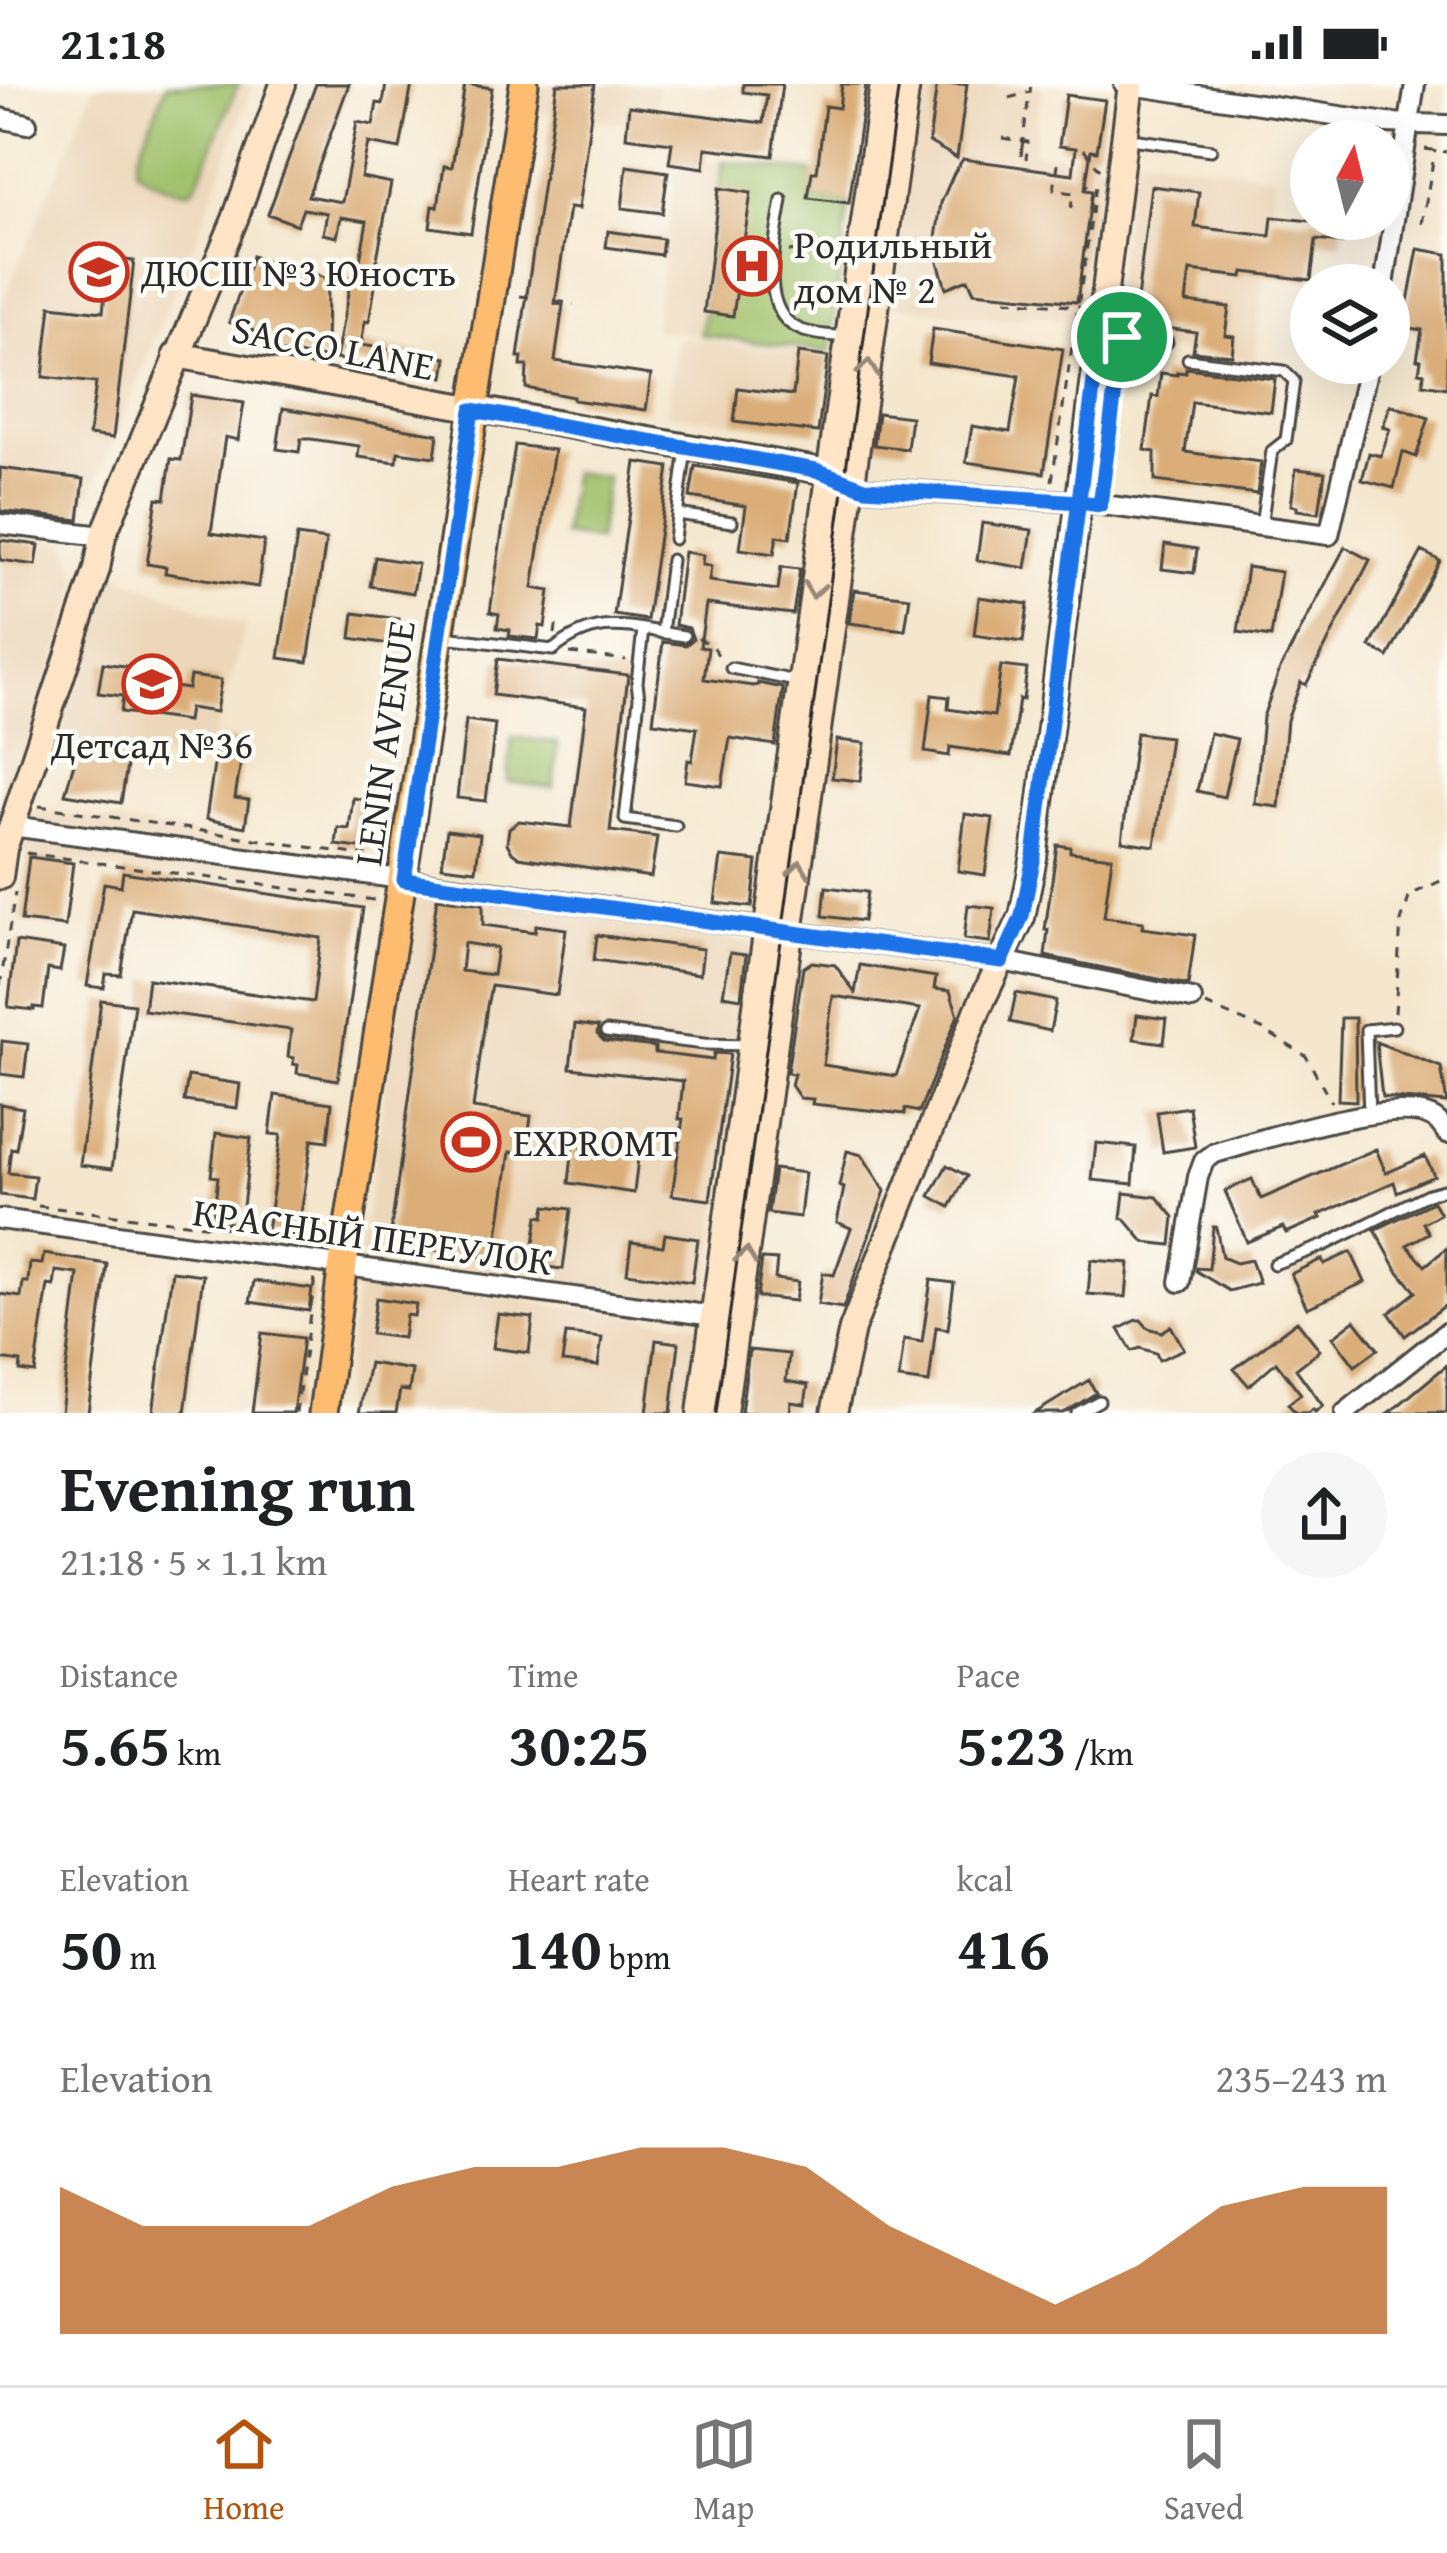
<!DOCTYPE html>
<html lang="en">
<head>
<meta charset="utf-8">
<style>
	:root { --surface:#fff; --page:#f6f6f6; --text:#202124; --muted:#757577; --line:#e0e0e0; --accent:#b45309 }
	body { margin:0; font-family:"Gentium Book Plus",serif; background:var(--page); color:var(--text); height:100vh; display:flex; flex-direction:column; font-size:45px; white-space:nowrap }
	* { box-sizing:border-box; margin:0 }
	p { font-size:39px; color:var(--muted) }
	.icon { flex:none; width:66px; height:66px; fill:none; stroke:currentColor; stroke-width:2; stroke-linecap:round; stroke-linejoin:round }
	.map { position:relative; height:1329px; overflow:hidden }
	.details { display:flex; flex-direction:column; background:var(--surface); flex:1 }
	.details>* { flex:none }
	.needle { width:78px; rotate:7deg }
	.controls { position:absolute; left:1290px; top:36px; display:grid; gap:24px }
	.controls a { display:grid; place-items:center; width:120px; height:120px; border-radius:50%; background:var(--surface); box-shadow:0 12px 48px #0002; font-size:60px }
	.pin { position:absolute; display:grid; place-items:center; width:102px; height:102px; color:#fff; margin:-51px; border:6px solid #fff; border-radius:50%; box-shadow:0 3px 12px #0007 }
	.round { display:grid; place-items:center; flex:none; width:126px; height:126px; border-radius:63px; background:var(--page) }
	.head { display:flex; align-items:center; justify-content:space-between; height:204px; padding:0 60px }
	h1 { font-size:66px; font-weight:700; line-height:90px }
	.stats { display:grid; grid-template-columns:repeat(3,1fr); gap:18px; height:204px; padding:12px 60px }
	.stats div { display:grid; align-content:center }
	.stats b { font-size:60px; font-weight:700 }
	.stats small { font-size:33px; font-weight:400 }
	.stats p { font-size:33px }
	.chart { height:336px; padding:24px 60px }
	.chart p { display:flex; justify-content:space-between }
	.chart svg { width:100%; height:216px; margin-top:12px; fill:var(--accent); opacity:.7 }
	.status { display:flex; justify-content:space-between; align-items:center; height:84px; padding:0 60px; background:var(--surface); direction:ltr }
	.status svg { height:33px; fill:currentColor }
	.tabs { display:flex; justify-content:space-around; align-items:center; height:168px; border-top:3px solid var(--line); background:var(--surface); font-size:33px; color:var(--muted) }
	.tabs a { display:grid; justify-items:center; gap:6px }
	.tabs .active { color:var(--accent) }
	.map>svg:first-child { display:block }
	.built { fill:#ecd7ba }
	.green { fill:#9fc069; stroke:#65764a; stroke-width:3 }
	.building { fill:#dbae79; fill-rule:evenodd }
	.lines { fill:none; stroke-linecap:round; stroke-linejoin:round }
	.lane-casing { stroke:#494743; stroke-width:15 }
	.street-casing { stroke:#494743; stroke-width:24 }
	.secondary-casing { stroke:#494743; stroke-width:30 }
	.primary-casing { stroke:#494743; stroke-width:33 }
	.path { stroke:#494743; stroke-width:3; stroke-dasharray:9 9; stroke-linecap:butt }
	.lane { stroke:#fff; stroke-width:9 }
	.street { stroke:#fff; stroke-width:18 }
	.secondary { stroke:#ffe4c6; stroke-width:24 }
	.primary { stroke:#febc70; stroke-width:27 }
	.tram { stroke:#2b2b2b; stroke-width:3 }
	.path-bridge { stroke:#494743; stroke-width:3; stroke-dasharray:9 9; stroke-linecap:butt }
	.oneway { stroke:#958878 }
	.route-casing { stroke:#fff; stroke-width:24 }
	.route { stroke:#1a73e8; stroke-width:15 }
	.labels { text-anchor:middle; stroke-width:9; stroke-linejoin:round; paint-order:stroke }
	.poi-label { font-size:39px; fill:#2b2b2b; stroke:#fdfcf7; text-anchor:start }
	.street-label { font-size:39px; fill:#2b2b2b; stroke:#fdfcf7 }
</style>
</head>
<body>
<div class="status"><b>21:18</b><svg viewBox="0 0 49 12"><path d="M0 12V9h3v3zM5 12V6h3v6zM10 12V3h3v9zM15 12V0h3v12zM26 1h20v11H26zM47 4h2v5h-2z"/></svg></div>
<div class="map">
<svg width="1447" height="1329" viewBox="0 0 1447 1329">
	<rect width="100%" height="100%" fill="#fdfcf7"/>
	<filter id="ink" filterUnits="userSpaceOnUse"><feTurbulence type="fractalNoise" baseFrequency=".00833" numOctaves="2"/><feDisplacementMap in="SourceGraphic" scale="24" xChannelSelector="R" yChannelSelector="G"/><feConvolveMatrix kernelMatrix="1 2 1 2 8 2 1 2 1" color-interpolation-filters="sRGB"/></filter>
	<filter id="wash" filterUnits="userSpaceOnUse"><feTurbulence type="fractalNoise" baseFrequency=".004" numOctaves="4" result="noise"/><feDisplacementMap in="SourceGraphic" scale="48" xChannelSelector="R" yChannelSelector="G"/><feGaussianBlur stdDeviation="2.7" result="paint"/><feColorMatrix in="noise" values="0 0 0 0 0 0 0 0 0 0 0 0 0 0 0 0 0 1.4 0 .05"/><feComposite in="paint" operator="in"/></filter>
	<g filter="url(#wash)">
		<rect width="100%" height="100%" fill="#f4e7ce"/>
		<!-- built -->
		<path class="built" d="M96 0H253L197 152 90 413 0 400V224Z
			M540 0H659L653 44 536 27Z
			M911 0H1042L1033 69 1114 80 1094 239 1033 230 1005 235 883 220Z
			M1132 71 1275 91 1255 276 1106 259Z
			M723 77 812 88 809 114 849 119 830 268 654 245 675 88Z
			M677 254 828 273 818 348 667 329Z
			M0 451 68 458 79 499 30 657 0 733Z
			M111 488 246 543 206 680 57 658Z
			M31 725 387 778 381 823 14 769Z
			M416 804 758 860 705 1221 360 1173Z
			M359 1194 702 1241 694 1329H340Z"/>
		<!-- green -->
		<path class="green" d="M167 0H238L197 99 190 107C172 107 149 96 136 85L137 73Z
			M723 77 812 88 809 114 849 119 830 268 701 251Z
			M572 388 607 393 598 456 563 451Z
			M512 653 558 659 554 704 507 698Z"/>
		<g id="blocks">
			<!-- building -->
			<path class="building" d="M316 0H349L308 112 342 118 357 38 373 41 377 19 383 20 386 0H412L400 65 368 59 361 93 391 99 373 196 376 197 369 238 365 237 361 261 447 274 444 293 399 285 398 288 336 275 351 193 357 194 367 137 341 133 337 153 323 150 327 129 303 125 297 141 268 130Z
				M465 0 492 4 471 149 430 143 433 122 438 123 444 82 452 83Z
				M557 0H595L578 125 569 124 555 220 563 221 555 277 651 291 646 326 573 316V313L526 304 527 282H521L522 273H518Z
				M743 0H782L773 72 706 64 704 84 669 79 672 59 626 53 629 22 763 39 767 11 743 8Z
				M842 0H866L849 119 808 114 812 88H817L825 22 839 24Z
				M937 0H967L957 74 929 58Z
				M1066 11 1105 16 1097 67 1091 66 1085 106 1092 107 1077 218 974 208 968 195 946 204 936 171V154L941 119 954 89 963 75 1073 90 1076 64 1059 62Z
				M627 82 668 88 662 129 622 124Z
				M1151 102 1199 108 1195 143 1270 152 1272 133 1310 137 1311 134 1344 138 1342 159 1316 156 1311 196 1244 188 1243 193 1190 187 1186 218 1229 223 1225 251 1234 252 1232 271 1193 267 1196 248 1134 240Z
				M719 104 751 109 733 232 704 228Z
				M608 147 663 155 661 171 606 163Z
				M1418 165 1447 170V304L1423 300 1424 289 1419 288 1421 276 1417 275 1422 246 1403 243Z
				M252 172 287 185 289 180 327 195 326 274 276 268 277 265 255 261 257 248 229 238Z
				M109 174 134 177 113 354 89 351 96 299 43 293 51 222 103 228Z
				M933 245 1063 265 1044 389 966 378 972 342 1010 348 1019 292 928 279Z
				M798 269 828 273 818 348 734 338 738 304 793 311Z
				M1186 284 1275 295 1271 328 1192 318 1185 368 1261 378 1257 410 1155 397V368L1145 366 1152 312 1158 313 1161 289 1177 291V288L1186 289Z
				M191 311 244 319 238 356 225 353 211 449 264 457 258 503 165 489 166 483 147 480 157 414 165 415 171 375 181 376Z
				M1390 321 1429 334 1416 373 1403 368 1394 404 1362 396 1369 369 1381 372 1390 345 1383 343Z
				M283 324 438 350 435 373 398 368 397 378 358 373 359 362 311 355H301L299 368 277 365Z
				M878 329 911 333 907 365 874 361Z
				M515 361 554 366 533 504 550 507 545 543 540 542 538 555 509 552 510 546 497 544 499 530 490 528Z
				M636 378 669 383 647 536 614 531Z
				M695 382 798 399 790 454 777 452 774 470 740 465 746 422 690 413Z
				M0 384 84 395 79 436 0 427Z
				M1296 385 1325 388 1319 429 1297 426V422L1291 421Z
				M982 439 1032 446 1026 484 977 476Z
				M297 452 326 456 308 578 279 574Z
				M0 456 39 461 36 481 0 476Z
				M1165 460 1197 465 1194 489 1162 485Z
				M1345 463 1370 476 1306 601 1301 598 1287 636 1279 723 1255 720 1263 633 1280 585Z
				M1422 467 1440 477 1388 573 1370 563Z
				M684 468 703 471 702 481 711 482 709 497 778 506 781 483 800 485 793 530 706 520 700 563 708 564 704 595 753 602 758 601V599L783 604 775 661 730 654 722 702 685 697 688 676 692 677 697 644 653 638 663 558 686 561 693 555 689 544 675 541Z
				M375 473 418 480 413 509 370 502Z
				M1247 483 1281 488 1271 553 1238 548Z
				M854 506 910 513 905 546 849 539Z
				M979 513 1028 520 1023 558 974 551Z
				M354 529 399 535 395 561 351 554Z
				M498 575 628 591 610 747 657 753 651 793 519 773 511 767 507 759 509 744 519 737 571 743 586 623 493 611Z
				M103 579 132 583 130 597 188 605 190 592 221 596 216 628 189 624 187 637 121 628 123 612 98 609Z
				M1001 582 1027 585 1023 616 1019 615 1011 672 950 663 949 672 925 668 932 611 949 613 948 625 994 632Z
				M466 636 495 640 486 717 457 714Z
				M1136 649 1170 653 1155 762 1122 757Z
				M1210 649 1237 655 1224 713 1197 707Z
				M218 654 244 658 235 714 249 716 245 743 206 735Z
				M837 656 865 659 860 697 832 694Z
				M77 669 128 675 121 719 65 710Z
				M353 714 381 718 380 732H375L373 752H369L367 765 336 761 338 744 349 745Z
				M965 730 993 734 985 791 958 787Z
				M447 746 480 750 476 786 442 782Z
				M1057 761 1070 763V768L1112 773 1104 833 1143 838 1142 844 1195 851 1188 901 1045 872 1048 846H1045Z
				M29 773 73 779 65 842 21 837Z
				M721 773 757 777 752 823 715 819Z
				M123 788 363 824 338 996 297 989 298 981 293 980 294 974 288 973 291 946 144 926 148 895 313 918 321 854 132 825 121 891 106 890 104 904 87 902 104 799 121 802Z
				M826 803 867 808 863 837 823 832Z
				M437 814 483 820V841L535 848 536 841 566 845 557 911 491 902 487 922 473 1024 531 1032 526 1070 510 1068 495 1174 389 1160ZM464 859 497 864 493 891 461 887Z
				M968 821 994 824 990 858 964 855Z
				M597 851 703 865 700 890 594 876Z
				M16 858 64 865 60 887 48 885 43 924 34 923V926L8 923Z
				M730 869 746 871 741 914 723 911Z
				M812 878 835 881 855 909 860 881 936 893 934 905 950 907 958 931 919 1028 905 1025V1030L812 1020 813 1015 800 1014 791 1001 794 990 787 989 803 884ZM833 912 920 925 896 992 823 981Z
				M1016 909 1056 917 1050 947 1010 938Z
				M101 916 134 920 112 1085 80 1081Z
				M1137 931 1167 935 1164 959 1134 955Z
				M1341 934H1355L1356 1017 1338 1016Z
				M575 940 598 943 597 950 604 957 655 963V969L713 976 714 969 730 970 710 1116 672 1111 683 1035H679L683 997 570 984Z
				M2 957 28 960 24 993 0 990Z
				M1376 958 1441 983 1447 1019 1382 1013Z
				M188 992 240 1000 237 1024 184 1017Z
				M275 1011 332 1019 328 1057 312 1055 298 1151 267 1147 281 1051 270 1050Z
				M0 1020 23 1024 16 1065 11 1064 8 1089 35 1092 32 1115 0 1111Z
				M1189 1023 1195 1063 1163 1068 1157 1028Z
				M216 1049 251 1054 241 1140 213 1137 218 1093 211 1092Z
				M1096 1059 1136 1063 1133 1100 1092 1096Z
				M573 1061 602 1064 601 1070 638 1074 634 1109 569 1099Z
				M1376 1065 1386 1089 1425 1072 1434 1092 1397 1108 1394 1098 1319 1131 1321 1134 1286 1149 1283 1143 1247 1158 1225 1107 1252 1095 1261 1115Z
				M847 1067 862 1071 885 1107 843 1224 818 1220 823 1189 834 1191 851 1144 837 1138 844 1104 839 1102Z
				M947 1081 967 1092 950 1123 930 1112Z
				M774 1085 805 1089 800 1133 768 1129Z
				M1124 1109 1157 1113 1174 1133 1171 1161 1144 1158 1125 1135 1121 1134Z
				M1433 1118 1440 1130 1423 1139 1429 1149 1407 1161 1425 1182 1447 1164V1220L1405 1252 1389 1229 1416 1208 1396 1184 1375 1146Z
				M546 1122 571 1125 563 1185 536 1182 537 1174 532 1173 538 1132 544 1133Z
				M1213 1143H1216L1222 1173 1236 1179 1251 1176 1259 1199 1229 1207 1196 1187V1184L1209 1185Z
				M665 1150 698 1155 692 1198 627 1189 631 1158 663 1162Z
				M1351 1168 1365 1198 1307 1224 1291 1190 1322 1175 1324 1180Z
				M44 1170 107 1180 88 1329H61L78 1190 56 1187 54 1202 48 1201 35 1289 20 1287 21 1278 0 1275V1210L21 1213 23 1198H28L30 1179 42 1180Z
				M762 1175 777 1176 775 1195 798 1198 795 1217 757 1213Z
				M1091 1176 1129 1179 1126 1213 1088 1210Z
				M172 1187 203 1191 185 1329H153Z
				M931 1196 954 1199 948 1245 936 1243 929 1299 899 1295 904 1255 922 1258Z
				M254 1197 312 1205 309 1227 250 1218Z
				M376 1214 416 1220 414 1232 406 1231 403 1254 371 1250Z
				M498 1230 533 1234 529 1269 493 1264Z
				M1137 1236H1141L1148 1244 1162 1248 1171 1242 1184 1265 1159 1276 1156 1269 1140 1264 1132 1267 1119 1245Z
				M1355 1236 1378 1265 1355 1282 1333 1253Z
				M1297 1237 1320 1266 1296 1285 1323 1322 1315 1328 1313 1325 1307 1329H1296L1288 1320 1301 1310 1276 1278 1249 1302 1234 1285Z
				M262 1249 303 1254 293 1329H252Z
				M566 1250 602 1254 598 1282 562 1278Z
				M656 1256 679 1259 671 1329H647Z
				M749 1266 789 1270 786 1297 808 1301 805 1320 791 1318 790 1329H741Z
				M369 1279 412 1286 409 1307 400 1306 396 1329H359Z
				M1447 1281V1329H1389Z
				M1089 1296 1096 1309 1069 1326 1063 1329H1035Z"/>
		</g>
	</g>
	<g filter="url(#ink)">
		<use href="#blocks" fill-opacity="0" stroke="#494743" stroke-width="3"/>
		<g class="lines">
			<defs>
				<path id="lane" d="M1124 54 1211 66
					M782 116C777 152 756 224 797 244 810 251 829 251 845 253
					M1101 250 1167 258
					M1188 275 1284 287 1294 297 1286 356 1272 367 1261 442
					M677 430 732 438
					M674 455 686 365
					M643 546 637 598 639 614 625 735 676 742
					M662 549 671 476
					M445 553 553 566C600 529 629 544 684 552
					M731 584 796 597
					M606 948 704 960 750 961
					M1369 1031 1366 946 1394 943
					M1274 1180 1325 1161 1428 1110 1447 1105
					M1077 1329 1099 1317"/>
				<path id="street" d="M1124 0 1387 39 1447 41
					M0 34 27 40
					M1384 201 1415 0
					M852 400 865 404 1080 418 1329 451 1369 279
					M0 440 103 452
					M12 742 1002 877 1192 915
					M0 1135 721 1233
					M1180 1198 1198 1093 1204 1077 1215 1069C1259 1057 1399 1010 1435 1035 1440 1038 1443 1044 1447 1049
					M1345 1329 1447 1248"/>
				<path id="secondary" d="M176 271 816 386 840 394
					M0 793 4 765 97 485 103 452 235 135 283 0
					M700 1329 883 0
					M724 1329 907 0
					M834 1329 852 1245 978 925 1022 833 1034 773 1131 0"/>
				<path id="primary" d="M323 1329 343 1180 524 0"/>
			</defs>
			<!-- lane casing -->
			<use href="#lane" class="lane-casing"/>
			<!-- street casing -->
			<use href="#street" class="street-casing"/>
			<!-- secondary casing -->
			<use href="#secondary" class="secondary-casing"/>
			<!-- primary casing -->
			<use href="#primary" class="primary-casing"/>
			<!-- path -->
			<path class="path" d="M1009 14 1030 8 1031 0
				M1003 54 1028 58 1026 75
				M1022 63 1021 73 1026 75
				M1084 65 1100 86
				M1425 65 1447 68
				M1058 80 1054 106 1073 109 1071 124
				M1422 140 1435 66
				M789 167 834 174
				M520 212 530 213
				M1006 216 1080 223
				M556 217 574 220
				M1052 397 1096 102 1084 101
				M1102 405 1120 266
				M555 550 557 535
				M698 554 713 562 720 575
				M570 569 626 576
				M39 722 367 772
				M26 769 374 816V822
				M0 902 15 809
				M1206 921 1262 945 1306 972 1331 1018
				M1395 929 1401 837 1410 811 1447 794
				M38 1122 326 1155
				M296 1329 315 1194"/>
			<!-- lane -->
			<use href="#lane" class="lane"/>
			<!-- street -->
			<use href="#street" class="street"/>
			<!-- secondary -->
			<use href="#secondary" class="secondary"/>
			<!-- primary -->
			<use href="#primary" class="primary"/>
			<!-- tram -->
			<path class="tram" d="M716 1329 899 0"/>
			<!-- path-bridge -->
			<path class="path-bridge" d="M1022 63 1028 19"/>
		</g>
		<!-- one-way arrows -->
		<defs><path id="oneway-chevron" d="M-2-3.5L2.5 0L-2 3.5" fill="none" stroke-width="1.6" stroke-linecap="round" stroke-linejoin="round" transform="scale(3)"/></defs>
		<g class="oneway">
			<use href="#oneway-chevron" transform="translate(868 284) rotate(-82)"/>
			<use href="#oneway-chevron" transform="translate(814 506) rotate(98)"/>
			<use href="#oneway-chevron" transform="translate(799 785) rotate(-82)"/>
			<use href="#oneway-chevron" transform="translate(746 1172) rotate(-82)"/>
		</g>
	</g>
	<g class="lines" filter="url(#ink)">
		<defs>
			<path id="route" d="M1122 253 1100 421 1080 418 865 404 816 386 472 326 404 796 1002 877 1022 832 1034 772 1100 250 1122 253"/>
		</defs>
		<!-- route casing -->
		<use href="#route" class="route-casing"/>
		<!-- route -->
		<use href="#route" class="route"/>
	</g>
	<!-- icons -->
	<defs>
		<symbol id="hospital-ring" viewBox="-11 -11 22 22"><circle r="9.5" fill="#fdfcf7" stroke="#c8321e" stroke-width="1.5"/><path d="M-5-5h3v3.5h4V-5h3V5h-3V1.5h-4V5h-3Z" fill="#c8321e"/></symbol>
		<symbol id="school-ring" viewBox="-11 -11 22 22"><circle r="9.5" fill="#fdfcf7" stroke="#c8321e" stroke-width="1.5"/><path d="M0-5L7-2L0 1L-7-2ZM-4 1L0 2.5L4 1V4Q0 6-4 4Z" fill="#c8321e"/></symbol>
		<symbol id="stadium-ring" viewBox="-11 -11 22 22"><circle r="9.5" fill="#fdfcf7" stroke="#c8321e" stroke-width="1.5"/><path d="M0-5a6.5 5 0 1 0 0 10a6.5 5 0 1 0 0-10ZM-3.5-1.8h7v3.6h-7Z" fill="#c8321e"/></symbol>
	</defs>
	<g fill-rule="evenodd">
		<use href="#hospital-ring" x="719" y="149" width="66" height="66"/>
		<use href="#school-ring" x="66" y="155" width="66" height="66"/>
		<use href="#school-ring" x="119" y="567" width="66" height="66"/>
		<use href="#stadium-ring" x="438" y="1025" width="66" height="66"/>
	</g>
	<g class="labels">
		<!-- poi labels -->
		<g class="poi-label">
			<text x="794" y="174">Родильный<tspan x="794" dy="45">дом № 2</tspan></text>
			<text x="141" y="202">ДЮСШ №3 Юность</text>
			<text x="152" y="674" text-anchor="middle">Детсад №36</text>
			<text x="513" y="1072">EXPROMT</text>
		</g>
		<!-- street labels -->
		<g class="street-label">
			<text transform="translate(333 263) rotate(11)" y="14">SACCO LANE</text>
			<text transform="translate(384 659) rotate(-82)" y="14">LENIN AVENUE</text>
			<text transform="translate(373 1152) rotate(8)" y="14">КРАСНЫЙ ПЕРЕУЛОК</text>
		</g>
	</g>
</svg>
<div class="controls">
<a><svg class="needle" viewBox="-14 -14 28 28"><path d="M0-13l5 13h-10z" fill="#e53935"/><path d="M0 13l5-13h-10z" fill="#757577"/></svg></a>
<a><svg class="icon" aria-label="layers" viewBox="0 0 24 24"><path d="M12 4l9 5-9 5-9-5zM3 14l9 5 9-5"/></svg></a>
</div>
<div class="pin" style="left:1122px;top:253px;background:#1e9e55"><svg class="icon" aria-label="arrive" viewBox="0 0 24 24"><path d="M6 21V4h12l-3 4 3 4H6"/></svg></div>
</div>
<section class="details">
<div class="head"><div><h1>Evening run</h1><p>21:18 · 5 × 1.1 km</p></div><a class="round"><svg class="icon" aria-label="share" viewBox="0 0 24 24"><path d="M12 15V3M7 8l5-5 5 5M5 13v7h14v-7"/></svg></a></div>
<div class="stats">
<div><p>Distance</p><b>5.65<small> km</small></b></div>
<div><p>Time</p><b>30:25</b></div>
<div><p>Pace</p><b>5:23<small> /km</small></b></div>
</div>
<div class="stats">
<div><p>Elevation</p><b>50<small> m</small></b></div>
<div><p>Heart rate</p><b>140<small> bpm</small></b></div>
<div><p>kcal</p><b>416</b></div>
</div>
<div class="chart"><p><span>Elevation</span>235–243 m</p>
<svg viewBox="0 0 160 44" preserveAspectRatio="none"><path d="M0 44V14L10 22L20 22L30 22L40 14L50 10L60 10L70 6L80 6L90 10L100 22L110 30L120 38L130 30L140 18L150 14L160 14V44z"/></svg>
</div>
</section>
<nav class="tabs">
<a class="active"><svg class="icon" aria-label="home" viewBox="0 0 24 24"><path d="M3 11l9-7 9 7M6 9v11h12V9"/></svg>Home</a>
<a><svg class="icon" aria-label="map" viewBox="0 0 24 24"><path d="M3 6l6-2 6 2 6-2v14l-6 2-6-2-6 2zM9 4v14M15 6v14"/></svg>Map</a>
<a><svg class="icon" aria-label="saved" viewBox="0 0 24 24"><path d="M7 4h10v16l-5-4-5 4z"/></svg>Saved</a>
</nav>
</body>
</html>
